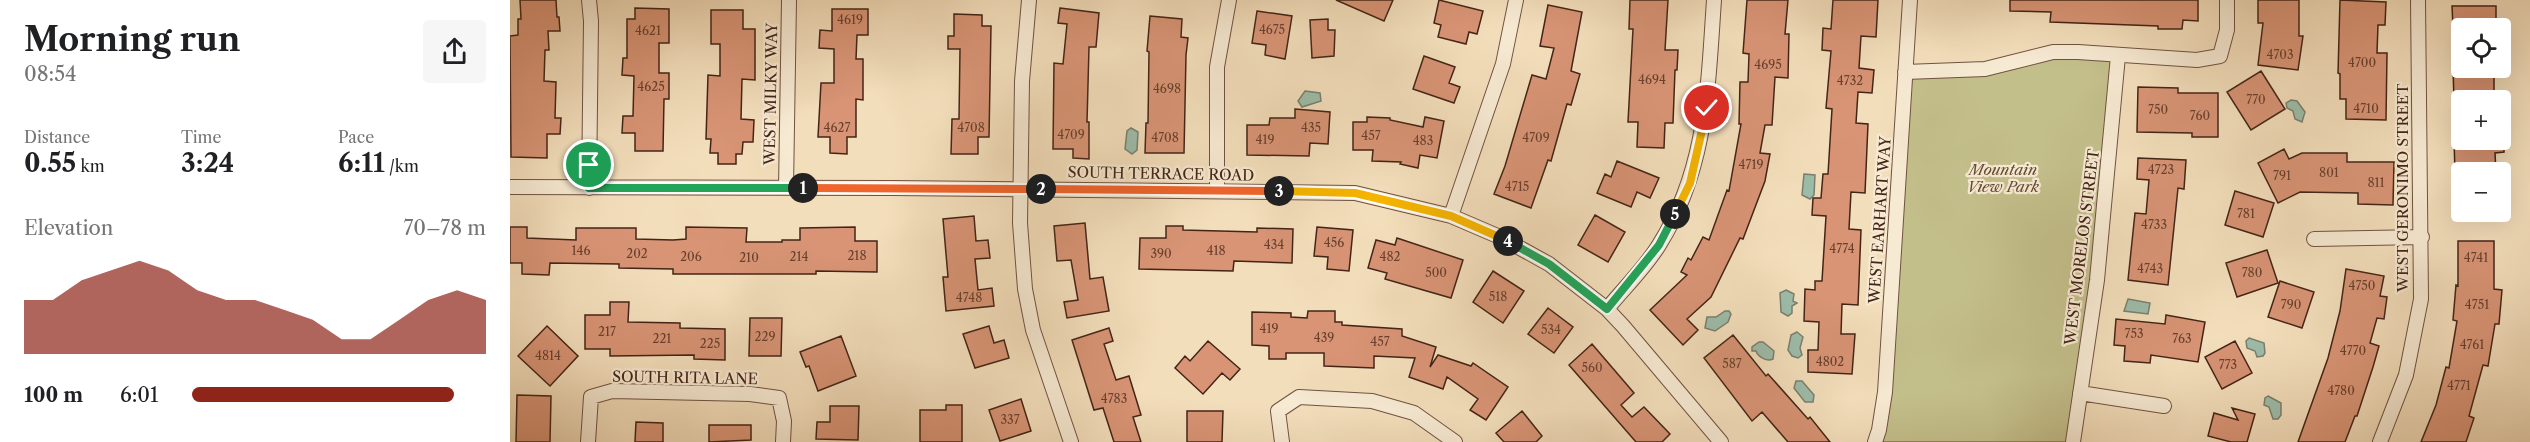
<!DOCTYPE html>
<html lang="en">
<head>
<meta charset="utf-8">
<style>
	:root { --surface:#fff; --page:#f6f6f6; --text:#202124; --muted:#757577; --accent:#8f2418 }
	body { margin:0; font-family:"Libre Caslon Text",serif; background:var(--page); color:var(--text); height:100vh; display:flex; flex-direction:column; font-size:22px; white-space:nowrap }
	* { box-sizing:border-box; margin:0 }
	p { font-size:20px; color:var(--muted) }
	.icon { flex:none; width:33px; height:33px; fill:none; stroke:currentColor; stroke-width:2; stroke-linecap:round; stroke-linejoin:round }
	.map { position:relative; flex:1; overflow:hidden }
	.drawer { display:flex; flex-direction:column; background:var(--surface); width:510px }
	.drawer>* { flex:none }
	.controls { position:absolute; left:1941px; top:18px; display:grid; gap:12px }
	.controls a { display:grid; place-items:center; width:60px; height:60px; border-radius:6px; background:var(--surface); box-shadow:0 6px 24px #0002; font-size:30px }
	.pin { position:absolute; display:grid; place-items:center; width:51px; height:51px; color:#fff; margin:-26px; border:3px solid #fff; border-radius:50%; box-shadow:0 2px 6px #0007 }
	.km { position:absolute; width:30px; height:30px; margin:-15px; border-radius:50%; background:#222; color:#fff; font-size:16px; line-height:30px; text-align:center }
	.round { display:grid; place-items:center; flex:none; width:63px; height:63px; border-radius:6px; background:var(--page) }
	.summary { display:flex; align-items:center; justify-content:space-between; height:102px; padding:0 24px }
	h1 { font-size:33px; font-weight:800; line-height:45px }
	.figures { display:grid; grid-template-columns:repeat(3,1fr); gap:9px; height:102px; padding:6px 24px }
	.figures div { display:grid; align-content:center }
	.figures b { font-size:26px; font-weight:800 }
	.figures small { font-size:16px; font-weight:400 }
	.figures p { font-size:16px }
	.chart { height:168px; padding:12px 24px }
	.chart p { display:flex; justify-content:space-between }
	.chart svg { width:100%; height:108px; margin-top:6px; fill:var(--accent); opacity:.7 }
	ul { padding:0 24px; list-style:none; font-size:20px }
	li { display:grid; grid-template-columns:96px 72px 1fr; align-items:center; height:45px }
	li i { height:15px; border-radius:8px; background:var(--accent) }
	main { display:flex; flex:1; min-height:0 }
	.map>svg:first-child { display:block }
	.green { fill:#c3bf8b; stroke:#847251; stroke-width:1.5 }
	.water { fill:#9dbdaa; stroke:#79806f; stroke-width:1.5 }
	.building { fill:#d89475; stroke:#442417; stroke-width:1.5 }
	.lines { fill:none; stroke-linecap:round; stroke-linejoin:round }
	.street-casing { stroke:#705240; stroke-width:16 }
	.street { stroke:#f7ead3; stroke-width:14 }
	.split-1-casing { stroke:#fff; stroke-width:12 }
	.split-2-casing { stroke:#fff; stroke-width:12 }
	.split-3-casing { stroke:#fff; stroke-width:12 }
	.split-4-casing { stroke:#fff; stroke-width:12 }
	.split-5-casing { stroke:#fff; stroke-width:12 }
	.split-6-casing { stroke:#fff; stroke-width:12 }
	.split-1 { stroke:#22a559; stroke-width:8 }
	.split-2 { stroke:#f0652b; stroke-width:8 }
	.split-3 { stroke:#f0652b; stroke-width:8 }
	.split-4 { stroke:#f5b400; stroke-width:8 }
	.split-5 { stroke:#22a559; stroke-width:8 }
	.split-6 { stroke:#f5b400; stroke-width:8 }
	.labels { text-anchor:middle; stroke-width:4.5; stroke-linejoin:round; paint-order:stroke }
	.number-label { font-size:12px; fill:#69402e }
	.street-label { font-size:15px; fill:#442417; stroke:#f7ead3 }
	.park-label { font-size:15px; font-style:italic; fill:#644b34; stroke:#f7ead3 }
</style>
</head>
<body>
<main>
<section class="drawer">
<div class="summary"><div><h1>Morning run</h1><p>08:54</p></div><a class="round"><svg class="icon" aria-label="share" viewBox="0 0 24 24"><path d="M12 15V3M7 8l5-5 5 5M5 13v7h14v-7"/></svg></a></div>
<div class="figures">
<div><p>Distance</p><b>0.55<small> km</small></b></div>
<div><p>Time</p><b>3:24</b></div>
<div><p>Pace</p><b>6:11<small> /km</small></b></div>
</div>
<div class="chart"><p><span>Elevation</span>70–78 m</p>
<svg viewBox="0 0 160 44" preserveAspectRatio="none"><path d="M0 44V22L10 22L20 14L30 10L40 6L50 10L60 18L70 22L80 22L90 26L100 30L110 38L120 38L130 30L140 22L150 18L160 22V44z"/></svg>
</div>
<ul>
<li><b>100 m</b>6:01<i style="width:89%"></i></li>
</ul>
</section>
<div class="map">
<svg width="2020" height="442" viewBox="0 0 2020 442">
	<rect width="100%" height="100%" fill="#f3debb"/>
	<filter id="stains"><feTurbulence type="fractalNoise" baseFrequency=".00333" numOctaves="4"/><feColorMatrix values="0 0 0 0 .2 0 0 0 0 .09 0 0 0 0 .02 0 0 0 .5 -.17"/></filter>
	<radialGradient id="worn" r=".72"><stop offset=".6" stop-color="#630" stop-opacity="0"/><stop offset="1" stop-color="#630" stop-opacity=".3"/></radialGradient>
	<!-- green -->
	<path class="green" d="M1543 52 1608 56 1563 442H1365L1395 72H1428Z"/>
	<!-- water -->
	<path class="water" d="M795 91 810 93 811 101 792 107 788 101Z
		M1781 100 1787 101 1795 112 1792 122 1785 119 1783 111 1777 108 1776 103Z
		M621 128 628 132 627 150 622 154 615 149 617 131Z
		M1294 174 1305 175 1304 195 1300 199 1292 195Z
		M1276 290 1284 294 1283 301 1287 303 1282 306V313L1278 316 1271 312 1270 293Z
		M1618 299 1640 303 1638 314 1614 311Z
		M1215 311H1219L1221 314 1218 322 1205 331 1195 328 1197 317H1206Z
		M1287 332 1293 337 1290 348 1292 355 1288 358 1282 356 1278 350 1281 335Z
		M1739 338 1754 343 1755 353 1753 356 1747 357 1745 351 1737 348 1736 341Z
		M1249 342H1253L1264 351 1263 359C1257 362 1248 357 1246 351H1242V347Z
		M1286 381H1292L1304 395 1303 402H1295L1284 388Z
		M1758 396 1771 403V415L1768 419H1763L1759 407 1754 405 1755 398Z"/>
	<!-- building -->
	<path class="building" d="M10 0H46L47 17H49L50 31H38L39 50H35L34 81 46 82 45 118H51L50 134H37V158L1 157 0 36 8 35V19H11Z
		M826 0H883L874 21Z
		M929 0 973 11 967 34 959 32 956 44 928 37 931 25 924 23Z
		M1120 0H1158L1155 50H1168L1167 70H1165L1163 123H1155L1154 148 1127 147 1128 122H1118L1123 29H1119Z
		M1237 0H1278L1275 34H1279L1278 78 1265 77 1262 125H1255L1250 153 1260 154 1255 181 1233 239 1230 238 1201 297 1177 319 1188 330 1173 345 1140 310 1177 275 1171 272 1178 258 1181 260 1193 237 1199 240 1217 190 1219 191 1231 124H1229L1230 82H1238L1239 54 1233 53Z
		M1323 0H1368L1366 37 1351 36 1349 68 1364 70 1362 93 1348 92 1346 123 1358 124 1355 193 1341 192 1339 229 1351 230 1348 305 1332 304 1331 334H1345L1342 374 1298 372V350H1308L1309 322 1294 321 1295 289 1305 290V281H1312L1316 216 1302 215 1303 198H1311L1313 174H1318L1322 109 1316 108 1321 51 1312 50 1313 28 1321 29Z
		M1500 0H1688V21L1673 20 1672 29H1648V26L1540 22 1541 12 1500 11Z
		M1748 0H1789V36H1793L1788 70 1748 65 1753 23H1748Z
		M1830 0 1876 2 1875 25H1868L1867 53H1877L1876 120 1836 119V99H1830V74L1828 73Z
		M1038 5 1072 12 1061 71 1070 74 1061 105 1057 104 1041 161 1038 160 1021 208 984 194 995 166 1022 75 1036 79 1044 48 1030 46Z
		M1942 6H1986V28H1943Z
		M125 8 159 9V43H149V73H159V99H154L153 151H125V133H112L113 116H123L124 76 112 75 113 58H117V19H125Z
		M550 8 589 13 586 47H579L577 122H579V159L563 158V149H543L544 63 553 64 557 24 548 23Z
		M322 9H358V35H347L346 59H353V100L346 99V137H337V154L320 153V137H308L311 83H324V49L309 48 310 30 322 31Z
		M201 10H233V29H245V80L232 79 231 119 244 120 243 142H233L232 154H226V164H208V153H200L201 139H196L198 75 210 76V44H201Z
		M747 11 782 16 775 59 755 55 756 45 742 43Z
		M444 14 472 15V26H481L479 137H468V154H441L442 119H449L450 49H438V36H444Z
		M640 16 672 19 671 37 678 38 676 55 674 153H635L636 123H638L639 52 637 51Z
		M818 19V30H825L824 56 802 58 800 20Z
		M914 56 945 67 939 83 950 87 944 103 903 89Z
		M1943 68H1984V100H1944Z
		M1751 71 1775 109 1741 130 1717 92Z
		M1628 87 1668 88V93H1708V137H1682V133L1627 132Z
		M785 109 820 112 818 144 800 143 799 156 737 155V125H759L760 118H785Z
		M857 117 880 118V120L913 127 915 117 934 121 927 158 910 155 908 168 890 164 891 162 862 161 863 150H843V122H857Z
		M1944 140H1994V152L1985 153 1986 172H1945Z
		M1774 149 1779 159 1792 153H1837V162H1884L1883 205 1848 204V193L1790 192 1768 203 1748 163Z
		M1628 158 1676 160 1674 189 1668 188 1658 285 1618 280 1625 213 1636 214 1639 180 1627 179Z
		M1107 161 1149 178 1140 198 1127 192 1121 207 1087 193 1095 174 1101 177Z
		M1725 191 1764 203 1753 237 1715 225Z
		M1085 215 1115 232 1098 262 1068 245Z
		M464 216 466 241 478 240 480 258 465 259 468 290 482 288 484 306 436 311 433 277H438L433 219Z
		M575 223 580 279 593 277 599 311 557 318 554 302 568 300 561 260 547 261 544 226Z
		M656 226H673V230L747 232V228L783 229 782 263 724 261 723 271 629 269 630 238H656Z
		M0 227H17V238L66 240V228H126V239L163 240 176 239V227L237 228 236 242H272V240H290V228L345 227V241H367V272L306 271V274H163V269L109 268V264L40 263 39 275 12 274V263H0Z
		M807 227 843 230 839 271 817 269 818 257 804 256Z
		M887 238 953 260 941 298 875 279 877 273 858 268 866 240 885 245Z
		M1948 241H1984V289L1992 290 1989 324H1985L1978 366 1973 365 1959 416 1964 418 1956 442H1911L1926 405 1936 367 1939 368 1947 321 1943 320 1946 285 1948 286Z
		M1757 250 1768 283 1727 297 1716 263Z
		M1836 269 1874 276 1870 296 1877 297 1874 319 1867 318 1860 343 1869 346 1863 367 1847 416H1845L1835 442H1788L1818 358 1830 311Z
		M983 271 1014 291 993 323 963 302Z
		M1770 281 1804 292 1792 328 1758 317Z
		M100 302H119L118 322 170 323V328L215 329V360L184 359V355L100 356V349H75V315H100Z
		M1038 308 1063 327 1044 353 1018 334Z
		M798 311H825V322H832V325L892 329V336L926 347 920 367 928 355 961 366 963 363 998 387 976 420 960 410 968 399 937 377 933 389 899 377 905 358 864 356V368L814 366V353H776V359H759V346L742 345V312L781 313V317L797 318Z
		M1656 315 1695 322 1688 362 1641 355 1640 363 1614 361 1615 346 1604 345 1606 319 1655 324Z
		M240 318H272L271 356H239Z
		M37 326 68 356 40 386 8 356Z
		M479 326 484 343 494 340 499 358 465 368 453 334Z
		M599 328 603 341 594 344 606 380 619 376 631 415 623 417 631 442H604L593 408 584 410 562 340Z
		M1223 335 1256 376 1258 374 1298 419 1300 417 1320 442H1278L1252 412 1242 421 1194 358Z
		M331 336 346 376 308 391 299 366 296 367 290 352Z
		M698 341 730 369 720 380 712 373 693 394 665 368 675 356 680 361Z
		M1725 341 1742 373 1712 389 1695 357Z
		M1082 344 1124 393 1111 405 1122 417 1134 407 1160 434 1152 442H1126L1059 365Z
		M7 395 41 396 40 442H6Z
		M511 399 521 431 490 441 479 410Z
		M436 405H452V442H410V410H436Z
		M320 406H349L348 440 306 439 307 422H320Z
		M1722 408 1745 414 1737 442H1721L1698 436 1704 413 1728 420Z
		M677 411H713L712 442H677Z
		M1012 411 1032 436 1026 442H994L986 433Z
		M126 422 153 423V442H125Z
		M199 425H241V440L199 442Z"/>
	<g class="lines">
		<defs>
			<path id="street" d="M519 0 512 81 510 223 515 289 523 330 561 442
				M1395 72 1475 69 1543 52H1568L1687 60 1710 56 1717 30V0
				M0 187 382 188 845 193 941 216 990 237 1039 264 1097 309 1113 326 1211 442
				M79 188 81 21 79 0
				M276 188 279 0
				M707 190V67L719 0
				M941 216 993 64 1006 0
				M1804 239 1912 237
				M1097 309C1114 288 1135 268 1149 245 1197 169 1198 86 1204 0
				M1570 393 1654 406
				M78 442 81 397 102 391 240 394 269 398 274 421 273 442
				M772 442 768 411 789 397 862 401 904 413 945 442
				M1365 442 1369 430 1375 392 1400 0
				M1563 442 1587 280 1608 56
				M1870 442 1896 375 1911 299 1908 0"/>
		</defs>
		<!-- street casing -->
		<use href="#street" class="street-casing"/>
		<!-- street -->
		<use href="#street" class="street"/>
	</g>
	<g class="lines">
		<defs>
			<path id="split-1" d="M79 165V188H293"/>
			<path id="split-2" d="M293 188 531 189"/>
			<path id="split-3" d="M531 189 769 191"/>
			<path id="split-4" d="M769 191 845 193 941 216 998 241"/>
			<path id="split-5" d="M998 241 1039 264 1097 309 1149 245 1165 214"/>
			<path id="split-6" d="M1165 214 1180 183 1197 108"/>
		</defs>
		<!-- split-1 casing -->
		<use href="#split-1" class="split-1-casing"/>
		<!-- split-2 casing -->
		<use href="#split-2" class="split-2-casing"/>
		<!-- split-3 casing -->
		<use href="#split-3" class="split-3-casing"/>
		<!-- split-4 casing -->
		<use href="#split-4" class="split-4-casing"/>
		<!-- split-5 casing -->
		<use href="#split-5" class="split-5-casing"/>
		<!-- split-6 casing -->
		<use href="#split-6" class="split-6-casing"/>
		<!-- split-1 -->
		<use href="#split-1" class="split-1"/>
		<!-- split-2 -->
		<use href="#split-2" class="split-2"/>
		<!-- split-3 -->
		<use href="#split-3" class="split-3"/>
		<!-- split-4 -->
		<use href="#split-4" class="split-4"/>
		<!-- split-5 -->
		<use href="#split-5" class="split-5"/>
		<!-- split-6 -->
		<use href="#split-6" class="split-6"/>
	</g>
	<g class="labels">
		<!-- number labels -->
		<g class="number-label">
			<text x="340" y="24">4619</text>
			<text x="762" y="34">4675</text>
			<text x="138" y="35">4621</text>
			<text x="1770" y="59">4703</text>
			<text x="1852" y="67">4700</text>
			<text x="1258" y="69">4695</text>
			<text x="1142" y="84">4694</text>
			<text x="1340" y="85">4732</text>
			<text x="141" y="91">4625</text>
			<text x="657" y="93">4698</text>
			<text x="1746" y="104">770</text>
			<text x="1856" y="113">4710</text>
			<text x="1648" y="114">750</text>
			<text x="1690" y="120">760</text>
			<text x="327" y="132">4627</text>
			<text x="461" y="132">4708</text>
			<text x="801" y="132">435</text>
			<text x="561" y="139">4709</text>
			<text x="861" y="140">457</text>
			<text x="655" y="142">4708</text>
			<text x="1026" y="142">4709</text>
			<text x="755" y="144">419</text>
			<text x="913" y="145">483</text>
			<text x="1241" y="169">4719</text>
			<text x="1651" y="174">4723</text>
			<text x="1819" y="177">801</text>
			<text x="1772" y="180">791</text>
			<text x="1866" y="187">811</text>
			<text x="1007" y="191">4715</text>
			<text x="1736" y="218">781</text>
			<text x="1644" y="229">4733</text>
			<text x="824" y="247">456</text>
			<text x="764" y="249">434</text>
			<text x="1332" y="253">4774</text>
			<text x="71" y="255">146</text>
			<text x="706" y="255">418</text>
			<text x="127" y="258">202</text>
			<text x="651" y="258">390</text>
			<text x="347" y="260">218</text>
			<text x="181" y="261">206</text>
			<text x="289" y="261">214</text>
			<text x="880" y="261">482</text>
			<text x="239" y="262">210</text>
			<text x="1966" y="262">4741</text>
			<text x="1640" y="273">4743</text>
			<text x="926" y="277">500</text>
			<text x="1742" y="277">780</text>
			<text x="1852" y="290">4750</text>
			<text x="988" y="301">518</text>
			<text x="459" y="302">4748</text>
			<text x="1781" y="309">790</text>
			<text x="1967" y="309">4751</text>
			<text x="759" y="333">419</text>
			<text x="1041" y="334">534</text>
			<text x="97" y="336">217</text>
			<text x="1624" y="338">753</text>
			<text x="255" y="341">229</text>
			<text x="814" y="342">439</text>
			<text x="152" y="343">221</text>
			<text x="1672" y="343">763</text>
			<text x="870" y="346">457</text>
			<text x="200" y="348">225</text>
			<text x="1962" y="349">4761</text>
			<text x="1843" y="355">4770</text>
			<text x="38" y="360">4814</text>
			<text x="1320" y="366">4802</text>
			<text x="1222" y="368">587</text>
			<text x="1718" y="369">773</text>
			<text x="1082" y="372">560</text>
			<text x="1949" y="390">4771</text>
			<text x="1831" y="395">4780</text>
			<text x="604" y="403">4783</text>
			<text x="500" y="424">337</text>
		</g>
		<!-- street labels -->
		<g class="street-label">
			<text transform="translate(261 94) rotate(-89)" y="5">WEST MILKY WAY</text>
			<text transform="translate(651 174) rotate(1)" y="5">SOUTH TERRACE ROAD</text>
			<text transform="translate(1893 188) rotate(-90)" y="5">WEST GERONIMO STREET</text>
			<text transform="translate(1370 220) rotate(-86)" y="5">WEST EARHART WAY</text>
			<text transform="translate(1572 247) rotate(-83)" y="5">WEST MORELOS STREET</text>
			<text transform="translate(175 378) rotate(1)" y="5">SOUTH RITA LANE</text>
		</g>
		<!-- park labels -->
		<g class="park-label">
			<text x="1493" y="175">Mountain<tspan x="1493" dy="17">View Park</tspan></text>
		</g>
	</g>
	<rect width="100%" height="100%" filter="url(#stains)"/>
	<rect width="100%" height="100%" fill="url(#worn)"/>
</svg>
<div class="controls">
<a><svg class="icon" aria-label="locate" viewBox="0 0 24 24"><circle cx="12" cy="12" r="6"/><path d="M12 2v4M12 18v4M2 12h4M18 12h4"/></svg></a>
<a>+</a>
<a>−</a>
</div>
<div class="pin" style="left:79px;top:165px;background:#1e9e55"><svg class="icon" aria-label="arrive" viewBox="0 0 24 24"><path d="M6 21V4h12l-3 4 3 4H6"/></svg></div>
<div class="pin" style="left:1197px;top:108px;background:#d93025"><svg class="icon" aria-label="check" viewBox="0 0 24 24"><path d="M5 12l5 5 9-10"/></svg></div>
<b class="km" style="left:293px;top:188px">1</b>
<b class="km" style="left:531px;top:189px">2</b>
<b class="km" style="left:769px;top:191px">3</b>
<b class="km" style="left:998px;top:241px">4</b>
<b class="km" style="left:1165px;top:214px">5</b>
</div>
</main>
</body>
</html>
